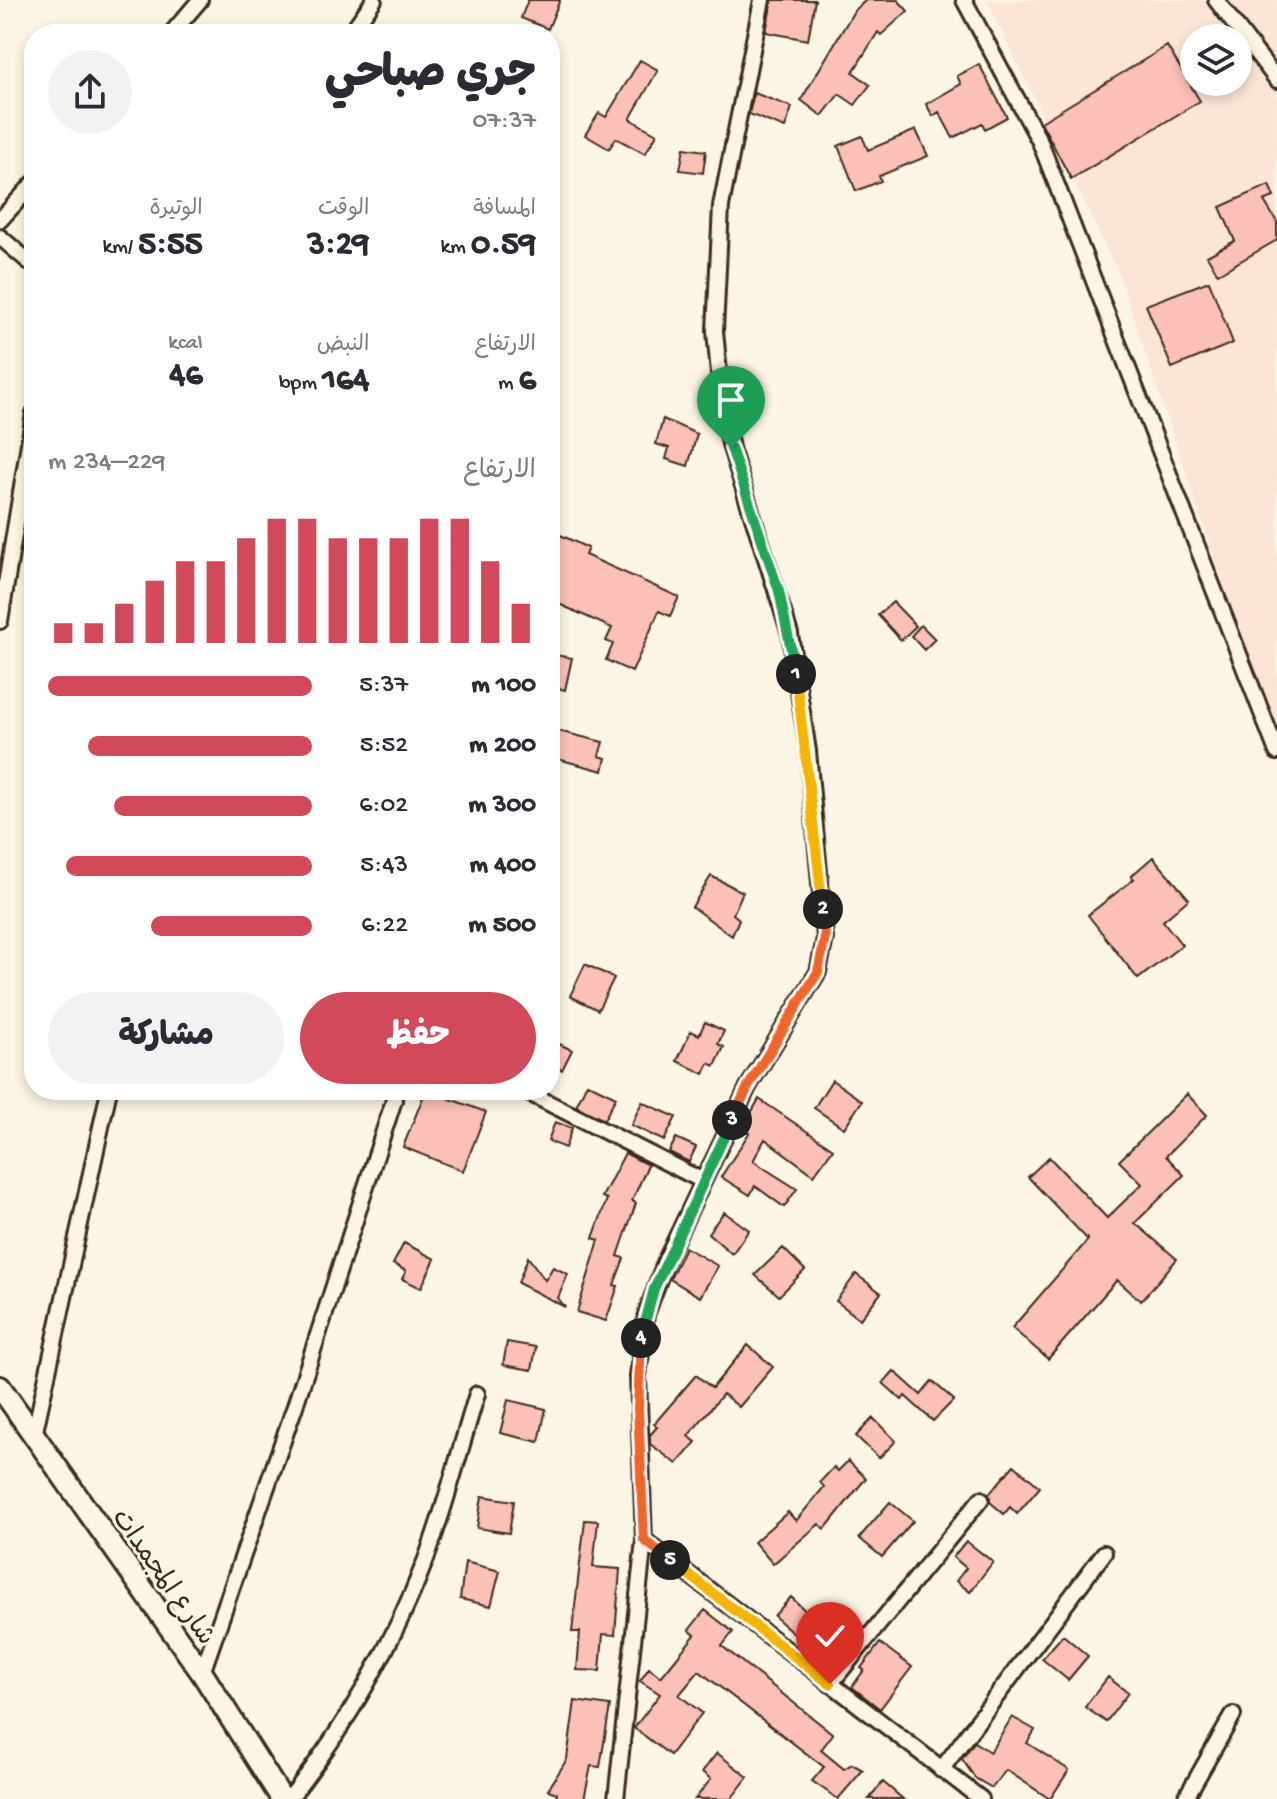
<!DOCTYPE html>
<html lang="ar">
<head>
<meta charset="utf-8">
<style>
	:root { --surface:#fff; --page:#f2f2f3; --text:#2b2b33; --muted:#7c7c81; --accent:#d1495b }
	body { margin:0; font-family:"Gochi Hand","Playpen Sans Arabic",sans-serif; background:var(--page); color:var(--text); direction:rtl; height:100vh; display:flex; flex-direction:column; font-size:30px; white-space:nowrap }
	* { box-sizing:border-box; margin:0 }
	p { font-size:26px; color:var(--muted) }
	.icon { flex:none; width:44px; height:44px; fill:none; stroke:currentColor; stroke-width:2; stroke-linecap:round; stroke-linejoin:round }
	.map { position:relative; flex:1; overflow:hidden; direction:ltr }
	.sheet { position:absolute; left:24px; top:24px; width:536px; height:1076px; display:flex; flex-direction:column; background:var(--surface); border-radius:32px; box-shadow:0 4px 12px #0003; direction:rtl }
	.sheet>* { flex:none }
	.buttons { position:absolute; left:1180px; top:24px; display:grid; gap:16px }
	.buttons a { display:grid; place-items:center; width:72px; height:72px; border-radius:50%; background:var(--surface); box-shadow:0 4px 12px #0003; font-size:40px }
	.pin { position:absolute; display:grid; place-items:center; width:68px; height:68px; color:#fff; margin:-82px -34px; border-radius:50% 50% 50% 0; rotate:-45deg; box-shadow:0 0 8px #0007 }
	.pin .icon { rotate:45deg }
	.km { position:absolute; width:40px; height:40px; margin:-20px; border-radius:50%; background:#222; color:#fff; font-size:22px; line-height:40px; text-align:center }
	.round { display:grid; place-items:center; flex:none; width:84px; height:84px; border-radius:42px; background:var(--page) }
	.summary { display:flex; align-items:center; justify-content:space-between; height:136px; padding:0 24px }
	h1 { font-size:44px; font-weight:800; line-height:60px }
	.figures { display:grid; grid-template-columns:repeat(3,1fr); gap:12px; height:136px; padding:8px 24px }
	.figures div { display:grid; align-content:center }
	.figures b { font-size:34px; font-weight:800 }
	.figures small { font-size:22px; font-weight:400 }
	.figures p { font-size:22px }
	.chart { height:224px; padding:16px 24px }
	.chart p { display:flex; justify-content:space-between }
	.chart svg { width:100%; height:144px; margin-top:8px; stroke:var(--accent); stroke-width:6 }
	.primary-button { display:flex; gap:16px; margin-top:auto; padding:16px 24px }
	.primary-button a { flex:1; height:92px; border-radius:48px; background:var(--accent); color:#fff; font-size:32px; font-weight:800; line-height:92px; text-align:center }
	.primary-button a+a { background:var(--page); color:var(--text) }
	ul { padding:0 24px; list-style:none; font-size:26px }
	li { display:grid; grid-template-columns:128px 96px 1fr; align-items:center; height:60px }
	li i { height:20px; border-radius:10px; background:var(--accent) }
	.map>svg:first-child { display:block }
	.built { fill:#fce5d7; fill-rule:evenodd }
	.building { fill:#fbc0b7; stroke:#3b2a1e; stroke-width:2 }
	.lines { fill:none; stroke-linecap:round; stroke-linejoin:round }
	.street-casing { stroke:#3b2a1e; stroke-width:20 }
	.secondary-casing { stroke:#3b2a1e; stroke-width:26 }
	.street { stroke:#fcf5e5; stroke-width:14 }
	.secondary { stroke:#fcf5e5; stroke-width:20 }
	.split-1-casing { stroke:#fff; stroke-width:16 }
	.split-2-casing { stroke:#fff; stroke-width:16 }
	.split-3-casing { stroke:#fff; stroke-width:16 }
	.split-4-casing { stroke:#fff; stroke-width:16 }
	.split-5-casing { stroke:#fff; stroke-width:16 }
	.split-6-casing { stroke:#fff; stroke-width:16 }
	.split-1 { stroke:#22a559; stroke-width:10 }
	.split-2 { stroke:#f5b400; stroke-width:10 }
	.split-3 { stroke:#f0652b; stroke-width:10 }
	.split-4 { stroke:#22a559; stroke-width:10 }
	.split-5 { stroke:#f0652b; stroke-width:10 }
	.split-6 { stroke:#f5b400; stroke-width:10 }
	.labels { text-anchor:middle; stroke-width:6; stroke-linejoin:round; paint-order:stroke }
	.street-label { font-size:26px; fill:#3b2a1e; stroke:#fcf5e5 }
</style>
</head>
<body>
<div class="map">
<svg width="1277" height="1799" viewBox="0 0 1277 1799">
	<rect width="100%" height="100%" fill="#fcf5e5"/>
	<filter id="ink" filterUnits="userSpaceOnUse"><feTurbulence type="fractalNoise" baseFrequency=".0125" numOctaves="2"/><feDisplacementMap in="SourceGraphic" scale="16" xChannelSelector="R" yChannelSelector="G"/><feConvolveMatrix kernelMatrix="1 2 1 2 8 2 1 2 1" color-interpolation-filters="sRGB"/></filter>
	<g filter="url(#ink)">
		<!-- built -->
		<path class="built" d="M987 0H1277V744L1119 275ZM1194 38H1238V82H1194Z"/>
		<!-- building -->
		<path class="building" d="M528 0H560L548 29 521 18Z
			M772 0H815L808 40 766 32Z
			M866 0H898L908 11 881 35 878 32 853 72 870 85 855 105 839 94 822 116 801 100 854 11Z
			M1167 46 1200 101 1071 179 1041 122Z
			M640 60 658 70 630 119 657 134 645 154 616 138 609 149 585 135 599 113 606 117Z
			M979 64 1007 117 985 129 982 123 953 138 939 112 933 116 926 104 961 84 957 76Z
			M754 93 792 107 785 128 749 114Z
			M916 130 928 156 879 176 881 181 856 191 838 146 862 136 868 150Z
			M684 148 706 151 703 173 680 170Z
			M1269 185 1274 197 1264 201 1277 222V240L1218 274 1207 256 1235 241 1220 207Z
			M1209 281 1233 343 1172 368 1146 305Z
			M663 419 697 434 688 466 666 459 669 448 656 444Z
			M554 532 588 548 585 555 679 597 670 616 659 611 632 672 606 660 613 644 606 641 612 628 550 600V541Z
			M893 602 916 626 901 640 878 615Z
			M921 625 935 639 924 650 911 636Z
			M550 654 572 658 565 690 550 686Z
			M550 729 603 742 599 756 606 758 603 771 550 757Z
			M1153 857 1189 899 1163 921 1182 945 1138 979 1088 915 1134 879 1131 876Z
			M711 876 743 892 733 914 739 919 732 936 692 907Z
			M585 964 614 978 598 1010 570 996Z
			M705 1022 724 1031 718 1044 724 1047 715 1066 709 1063 704 1074 677 1061 691 1031 699 1035Z
			M555 1042 572 1050 562 1070 550 1064Z
			M832 1080 862 1101 844 1128 814 1108Z
			M587 1083 616 1097 604 1120 576 1106Z
			M426 1090 486 1112 463 1171 403 1147Z
			M1187 1094 1207 1115 1166 1156 1184 1175 1135 1223 1177 1259 1141 1301 1117 1280 1048 1359 1012 1328 1088 1240 1028 1177 1049 1157 1107 1218 1142 1184 1119 1161Z
			M759 1099 833 1149 814 1175 765 1139 753 1161 797 1189 784 1207 755 1186 750 1195 721 1177 749 1133 742 1129Z
			M642 1102 676 1117 664 1141 631 1125Z
			M555 1122 572 1128 565 1148 548 1141Z
			M676 1138 696 1147 689 1162 669 1152Z
			M625 1153 648 1165 632 1201 636 1203 618 1256 624 1258 614 1285 618 1286 606 1321 577 1312 599 1240 593 1238 607 1199 602 1197Z
			M724 1212 749 1230 732 1254 708 1233Z
			M404 1243 435 1259 421 1288 402 1279 406 1271 393 1264Z
			M685 1247 718 1266 700 1297 670 1279Z
			M783 1248 805 1270 779 1296 755 1275Z
			M528 1257 545 1280 553 1267 568 1274 558 1298 565 1307 518 1283Z
			M856 1274 881 1293 860 1319 836 1301Z
			M507 1342 536 1347 532 1370 503 1365Z
			M748 1345 773 1367 739 1407 723 1394 688 1436 696 1442 677 1464 650 1444V1435L657 1427 654 1424 696 1375 712 1388Z
			M894 1371 921 1395 932 1381 954 1400 933 1421 905 1396 902 1400 883 1383Z
			M508 1400 546 1409 539 1442 500 1433Z
			M873 1418 896 1441 879 1458 856 1436Z
			M848 1461 866 1478 825 1529 819 1524 773 1564 754 1542 788 1512 796 1521 824 1487 820 1482 834 1467 838 1471Z
			M1014 1465 1040 1487 1017 1514 1010 1507 1004 1514 990 1502 989 1494Z
			M482 1496 514 1501 509 1533 477 1528Z
			M890 1502 913 1521 882 1557 859 1538Z
			M585 1520 598 1521 593 1567 620 1569 615 1635 603 1634 600 1671 577 1670 580 1632H572Z
			M966 1541 993 1562 970 1592 956 1581 966 1568 953 1557Z
			M465 1562 500 1571 491 1606 460 1599Z
			M791 1597 812 1617 796 1635 774 1616Z
			M705 1610 733 1632 722 1646 833 1734 821 1750 844 1769 852 1764 863 1770 838 1799 812 1781 824 1767 699 1671 679 1695 702 1713 670 1755 634 1728 660 1694 640 1681 649 1668 661 1677 695 1635 689 1630Z
			M1063 1635 1088 1656 1068 1680 1042 1659Z
			M880 1643 912 1667 880 1709 852 1687 864 1670 861 1668Z
			M1108 1677 1128 1693 1106 1722 1085 1707Z
			M575 1701 610 1706 600 1767 591 1766 584 1799H556L557 1793 548 1790 567 1759Z
			M1012 1717 1035 1730 1027 1743 1069 1770 1050 1799 1006 1770 992 1788 975 1778 962 1759 974 1742 990 1752Z
			M717 1753 748 1777 731 1799H695L711 1779 702 1772Z
			M883 1782 903 1799H869Z"/>
		<g class="lines">
			<defs>
				<path id="street" d="M964 0 1040 142 1277 752
					M1216 0 1277 80
					M171 34 200 0
					M350 34 374 0
					M0 220 34 183
					M0 237 34 266
					M0 621 34 413
					M523 1090 703 1181
					M34 1436 109 1090
					M644 1540 981 1799
					M202 1673 294 1409 394 1100
					M830 1684 981 1499
					M941 1770 1104 1553
					M289 1799C345 1729 394 1643 426 1559 446 1505 460 1449 477 1394
					M616 1799 644 1540 638 1376 646 1315 666 1260 748 1087 818 972 825 938 808 751 790 634 731 448 722 405 715 331 721 206 762 0
					M1185 1799 1233 1715"/>
				<path id="secondary" d="M0 1387 202 1673 282 1799"/>
			</defs>
			<!-- street casing -->
			<use href="#street" class="street-casing"/>
			<!-- secondary casing -->
			<use href="#secondary" class="secondary-casing"/>
			<!-- street -->
			<use href="#street" class="street"/>
			<!-- secondary -->
			<use href="#secondary" class="secondary"/>
		</g>
	</g>
	<g class="lines" filter="url(#ink)">
		<defs>
			<path id="split-1" d="M731 448 779 591 796 674"/>
			<path id="split-2" d="M796 674 823 909"/>
			<path id="split-3" d="M732 1120 748 1087 818 972 825 938 823 909"/>
			<path id="split-4" d="M641 1338 654 1289 732 1120"/>
			<path id="split-5" d="M641 1338 638 1409 644 1540 670 1560"/>
			<path id="split-6" d="M670 1560 830 1684"/>
		</defs>
		<!-- split-1 casing -->
		<use href="#split-1" class="split-1-casing"/>
		<!-- split-2 casing -->
		<use href="#split-2" class="split-2-casing"/>
		<!-- split-3 casing -->
		<use href="#split-3" class="split-3-casing"/>
		<!-- split-4 casing -->
		<use href="#split-4" class="split-4-casing"/>
		<!-- split-5 casing -->
		<use href="#split-5" class="split-5-casing"/>
		<!-- split-6 casing -->
		<use href="#split-6" class="split-6-casing"/>
		<!-- split-1 -->
		<use href="#split-1" class="split-1"/>
		<!-- split-2 -->
		<use href="#split-2" class="split-2"/>
		<!-- split-3 -->
		<use href="#split-3" class="split-3"/>
		<!-- split-4 -->
		<use href="#split-4" class="split-4"/>
		<!-- split-5 -->
		<use href="#split-5" class="split-5"/>
		<!-- split-6 -->
		<use href="#split-6" class="split-6"/>
	</g>
	<g class="labels">
		<!-- street labels -->
		<g class="street-label">
			<text transform="translate(165 1576) rotate(55)" y="9">شارع المجمدات</text>
		</g>
	</g>
</svg>
<div class="buttons">
<a><svg class="icon" aria-label="layers" viewBox="0 0 24 24"><path d="M12 4l9 5-9 5-9-5zM3 14l9 5 9-5"/></svg></a>
</div>
<div class="pin" style="left:731px;top:448px;background:#1e9e55"><svg class="icon" aria-label="arrive" viewBox="0 0 24 24"><path d="M6 21V4h12l-3 4 3 4H6"/></svg></div>
<div class="pin" style="left:830px;top:1684px;background:#d93025"><svg class="icon" aria-label="check" viewBox="0 0 24 24"><path d="M5 12l5 5 9-10"/></svg></div>
<b class="km" style="left:796px;top:674px">1</b>
<b class="km" style="left:823px;top:909px">2</b>
<b class="km" style="left:732px;top:1120px">3</b>
<b class="km" style="left:641px;top:1338px">4</b>
<b class="km" style="left:670px;top:1560px">5</b>
<section class="sheet">
<div class="summary"><div><h1>جري صباحي</h1><p>07:37</p></div><a class="round"><svg class="icon" aria-label="share" viewBox="0 0 24 24"><path d="M12 15V3M7 8l5-5 5 5M5 13v7h14v-7"/></svg></a></div>
<div class="figures">
<div><p>المسافة</p><b>0.59<small> km</small></b></div>
<div><p>الوقت</p><b>3:29</b></div>
<div><p>الوتيرة</p><b>5:55<small> /km</small></b></div>
</div>
<div class="figures">
<div><p>الارتفاع</p><b>6<small> m</small></b></div>
<div><p>النبض</p><b>164<small> bpm</small></b></div>
<div><p>kcal</p><b>46</b></div>
</div>
<div class="chart"><p><span>الارتفاع</span>229–234 m</p>
<svg viewBox="0 0 160 44" preserveAspectRatio="none"><path d="M5 44V38M15 44V38M25 44V32M35 44V25M45 44V19M55 44V19M65 44V12M75 44V6M85 44V6M95 44V12M105 44V12M115 44V12M125 44V6M135 44V6M145 44V19M155 44V32"/></svg>
</div>
<ul>
<li><b>100 m</b>5:37<i style="width:100%"></i></li>
<li><b>200 m</b>5:52<i style="width:85%"></i></li>
<li><b>300 m</b>6:02<i style="width:75%"></i></li>
<li><b>400 m</b>5:43<i style="width:93%"></i></li>
<li><b>500 m</b>6:22<i style="width:61%"></i></li>
</ul>
<div class="primary-button"><a>حفظ</a><a>مشاركة</a></div>
</section>
</div>
</body>
</html>
